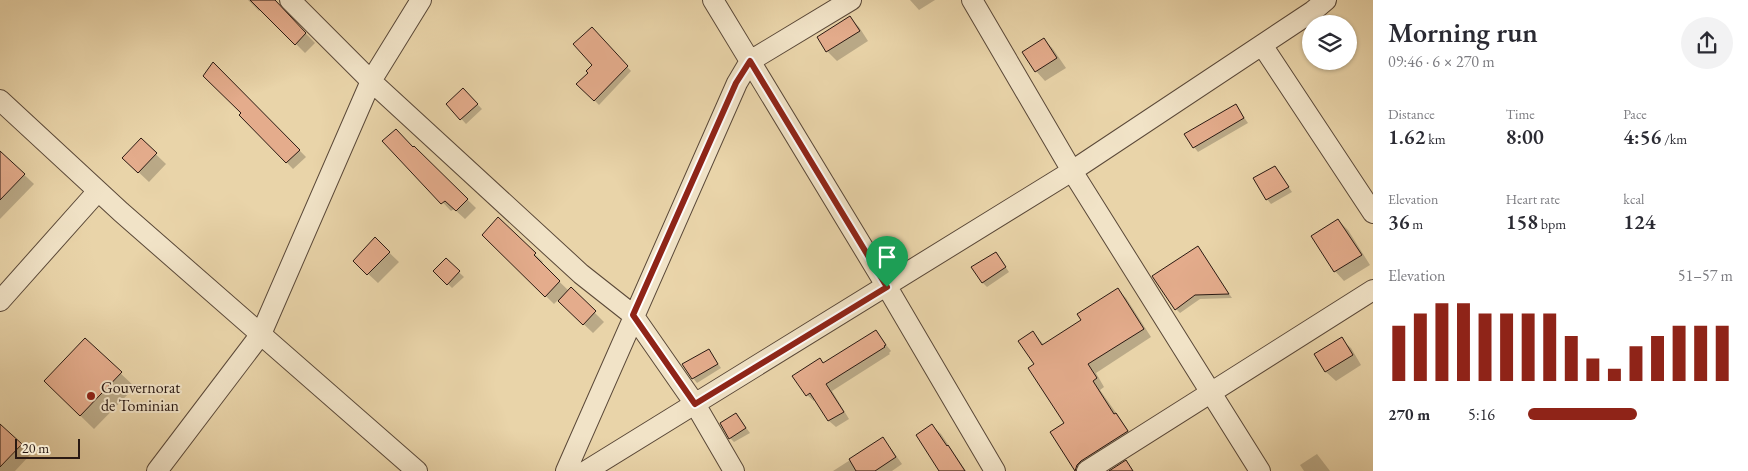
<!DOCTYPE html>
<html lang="en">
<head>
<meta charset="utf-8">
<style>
	:root { --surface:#fff; --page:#f2f2f3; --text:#2b2b33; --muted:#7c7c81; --accent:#8f2418 }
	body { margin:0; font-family:"EB Garamond",serif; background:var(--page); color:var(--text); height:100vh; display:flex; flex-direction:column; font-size:19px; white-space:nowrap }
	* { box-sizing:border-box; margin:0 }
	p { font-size:16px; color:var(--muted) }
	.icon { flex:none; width:28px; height:28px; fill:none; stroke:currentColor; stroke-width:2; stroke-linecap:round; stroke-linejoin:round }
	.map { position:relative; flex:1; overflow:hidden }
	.details { display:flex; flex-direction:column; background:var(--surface); width:375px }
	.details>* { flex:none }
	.buttons { position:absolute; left:1302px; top:15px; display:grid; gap:10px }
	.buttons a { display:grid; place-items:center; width:55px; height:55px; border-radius:50%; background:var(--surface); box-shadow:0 1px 4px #0004; font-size:25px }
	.scale { position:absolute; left:15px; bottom:12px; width:65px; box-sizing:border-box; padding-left:5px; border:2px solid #2a1912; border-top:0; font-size:14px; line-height:18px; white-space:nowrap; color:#2a1912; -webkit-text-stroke:4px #f1e3c7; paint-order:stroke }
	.pin { position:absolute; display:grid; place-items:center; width:42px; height:42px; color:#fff; margin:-51px -21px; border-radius:50% 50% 50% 0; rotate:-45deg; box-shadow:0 0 5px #0007 }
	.pin .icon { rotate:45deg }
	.round { display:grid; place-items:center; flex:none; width:52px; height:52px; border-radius:26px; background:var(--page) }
	.overview { display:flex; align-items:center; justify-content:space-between; height:85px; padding:0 15px }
	h1 { font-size:28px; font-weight:600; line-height:38px }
	.stats { display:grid; grid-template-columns:repeat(3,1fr); gap:8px; height:85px; padding:5px 15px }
	.stats div { display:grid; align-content:center }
	.stats b { font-size:21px; font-weight:600 }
	.stats small { font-size:14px; font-weight:400 }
	.stats p { font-size:14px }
	.chart { height:140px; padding:10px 15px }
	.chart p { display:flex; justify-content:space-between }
	.chart svg { width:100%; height:90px; margin-top:5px; stroke:var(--accent); stroke-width:6 }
	ul { padding:0 15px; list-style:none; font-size:16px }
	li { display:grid; grid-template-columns:80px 60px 1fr; align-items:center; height:38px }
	li i { height:12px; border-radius:6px; background:var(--accent) }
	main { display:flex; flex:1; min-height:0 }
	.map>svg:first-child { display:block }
	.shadow { fill:#0003 }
	.building { fill:#e4ac8c; stroke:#2a1912 }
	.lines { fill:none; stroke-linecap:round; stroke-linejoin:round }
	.street-casing { stroke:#5a4838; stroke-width:22 }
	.street { stroke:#f1e3c7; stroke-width:20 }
	.route-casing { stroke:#fff; stroke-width:10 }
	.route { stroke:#8f2418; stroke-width:6 }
	.poi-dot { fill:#8f2418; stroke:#f1e3c7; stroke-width:2 }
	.labels { text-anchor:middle; stroke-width:4; stroke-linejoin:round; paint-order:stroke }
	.poi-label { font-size:16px; fill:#2a1912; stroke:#f1e3c7; text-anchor:start }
</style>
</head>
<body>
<main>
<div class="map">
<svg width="1373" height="471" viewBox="0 0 1373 471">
	<rect width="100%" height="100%" fill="#e9d4a9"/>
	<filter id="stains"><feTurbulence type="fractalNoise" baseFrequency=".004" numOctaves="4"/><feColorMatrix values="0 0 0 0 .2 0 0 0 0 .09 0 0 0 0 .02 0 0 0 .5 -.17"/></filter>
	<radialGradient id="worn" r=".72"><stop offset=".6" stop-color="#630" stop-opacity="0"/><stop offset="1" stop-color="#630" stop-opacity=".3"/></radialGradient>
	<!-- shadow -->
	<path class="shadow" d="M248 0H273L315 43 305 53 261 9 259 11Z
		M910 0H935L919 10Z
		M850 18 859 27 868 41 837 61 827 51 819 37Z
		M592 29 631 71 599 105 578 84 590 73 594 65Z
		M1044 39 1053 49 1066 68 1045 81 1036 71Z
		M214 64 306 157 293 169 241 115 243 113Z
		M463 89 482 109 466 124 448 104Z
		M1236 106 1248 123 1198 152 1194 147Z
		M141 140 166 164 149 182 133 167Z
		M384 141 413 149 414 147 476 208 465 219 454 209 451 211Z
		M0 152 34 184 0 219Z
		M1275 167 1292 192 1271 204 1267 199Z
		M498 219 543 262 541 264 569 291 571 289 604 322 593 333 558 300 554 304 484 235Z
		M1338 220 1348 230 1370 265 1344 281 1335 271Z
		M375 239 399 262 378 283 354 261Z
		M1198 248 1232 298 1200 299 1180 313 1176 309Z
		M996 253 1009 272 987 287 982 282Z
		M446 260 464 277 452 288 435 271Z
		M1117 289 1126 298 1151 337 1096 373 1104 387 1100 390 1135 440 1088 471H1076L1052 433 1066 424 1035 365 1033 332 1044 345 1083 320Z
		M876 332 891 351 889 353 890 354 832 391 849 419 836 427 829 421 816 399 814 401 807 395 820 360 824 364Z
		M1341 339 1351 348 1361 365 1336 381 1326 372 1316 355Z
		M85 340 135 387 94 429 59 395Z
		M709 350 721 368 697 383 693 378Z
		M736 414 750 433 734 442 730 438Z
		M0 425 30 455 15 471H0Z
		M932 426 941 434 966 471H940Z
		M883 439 889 446 902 464 892 471H833Z
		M1317 454 1330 471H1304L1300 465Z"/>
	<!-- building -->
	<path class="building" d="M250 0H275L306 33 295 45Z
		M850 16 860 31 826 52 817 37Z
		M592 27 628 66 594 101 576 84 588 73 586 71 592 65 573 44Z
		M1044 38 1057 58 1035 72 1022 52Z
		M213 62 300 150 286 163 239 115 241 113 203 76Z
		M463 88 478 104 460 120 446 104Z
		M1236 104 1244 118 1193 148 1184 134Z
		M396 129 413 147 414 146 468 199 456 211 445 201 441 204 382 141Z
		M141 138 157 153 138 173 122 158Z
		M0 151 25 174 0 200Z
		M1275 166 1289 187 1266 200 1253 178Z
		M498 217 536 253 534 255 560 281 545 297 482 235Z
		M1338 219 1362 255 1334 272 1311 236Z
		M375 237 390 252 367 275 353 261Z
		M1198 246 1229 294 1195 295 1175 310 1152 276Z
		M996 252 1006 267 982 283 971 267Z
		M446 258 460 271 447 285 433 271Z
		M571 287 596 311 583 325 558 301Z
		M1118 288 1144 329 1088 364 1097 378 1093 381 1114 414 1116 413 1128 431 1081 461 1077 465 1075 471 1050 432 1064 423 1028 368 1034 364 1018 341 1033 331 1042 345 1081 320 1077 314Z
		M876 330 886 345 884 346 885 347 826 384 844 412 828 421 810 393 806 396 792 376 820 358 823 363Z
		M1342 337 1353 355 1325 372 1314 354Z
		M85 338 122 372 80 416 44 381Z
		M709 349 718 364 692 379 682 364Z
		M736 413 746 428 729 439 720 423Z
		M0 424 22 444 0 467Z
		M932 424 947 446 948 445 965 471H939L916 435Z
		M883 437 896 457 875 471H856L849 459Z
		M1126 460 1133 471H1109Z"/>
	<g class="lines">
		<defs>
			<path id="street" d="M290 0 371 81 581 274 633 315 695 404 734 471
				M713 0 887 287 995 471
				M972 0 1072 171 1260 471
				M1262 45 1373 213
				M0 100 121 212 417 471
				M0 301 98 191
				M157 471 261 334 371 81 421 0
				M566 471 737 83 750 61 851 0
				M586 471 1072 171 1313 11 1326 0
				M1087 471 1373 290"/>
		</defs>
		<!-- street casing -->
		<use href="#street" class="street-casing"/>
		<!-- street -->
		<use href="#street" class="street"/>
	</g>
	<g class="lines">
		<defs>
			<path id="route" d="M750 61 887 287 695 404 633 315 736 83Z"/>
		</defs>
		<!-- route casing -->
		<use href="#route" class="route-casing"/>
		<!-- route -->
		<use href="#route" class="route"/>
	</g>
	<!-- markers -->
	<circle class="poi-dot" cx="91" cy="396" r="5"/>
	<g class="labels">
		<!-- poi labels -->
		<g class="poi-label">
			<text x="101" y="393">Gouvernorat<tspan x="101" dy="18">de Tominian</tspan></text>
		</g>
	</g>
	<rect width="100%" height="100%" filter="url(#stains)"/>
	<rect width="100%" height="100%" fill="url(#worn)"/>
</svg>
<div class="buttons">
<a><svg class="icon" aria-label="layers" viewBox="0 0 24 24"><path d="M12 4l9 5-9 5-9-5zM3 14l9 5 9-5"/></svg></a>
</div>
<div class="scale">20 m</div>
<div class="pin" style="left:887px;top:287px;background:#1e9e55"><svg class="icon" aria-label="arrive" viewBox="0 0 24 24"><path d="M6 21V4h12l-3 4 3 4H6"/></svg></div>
</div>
<section class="details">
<div class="overview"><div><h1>Morning run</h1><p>09:46 · 6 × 270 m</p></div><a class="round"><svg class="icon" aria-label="share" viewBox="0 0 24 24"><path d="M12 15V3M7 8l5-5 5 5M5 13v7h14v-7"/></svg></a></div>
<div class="stats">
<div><p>Distance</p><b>1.62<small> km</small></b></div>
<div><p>Time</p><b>8:00</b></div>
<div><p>Pace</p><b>4:56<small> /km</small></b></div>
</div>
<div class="stats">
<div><p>Elevation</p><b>36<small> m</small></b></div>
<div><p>Heart rate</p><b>158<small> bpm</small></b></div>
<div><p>kcal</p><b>124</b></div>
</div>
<div class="chart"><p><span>Elevation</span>51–57 m</p>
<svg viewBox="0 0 160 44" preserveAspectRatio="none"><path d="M5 44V17M15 44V11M25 44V6M35 44V6M45 44V11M55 44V11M65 44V11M75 44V11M85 44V22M95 44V33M105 44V38M115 44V27M125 44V22M135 44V17M145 44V17M155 44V17"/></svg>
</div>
<ul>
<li><b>270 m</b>5:16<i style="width:53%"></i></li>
</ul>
</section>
</main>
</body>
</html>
